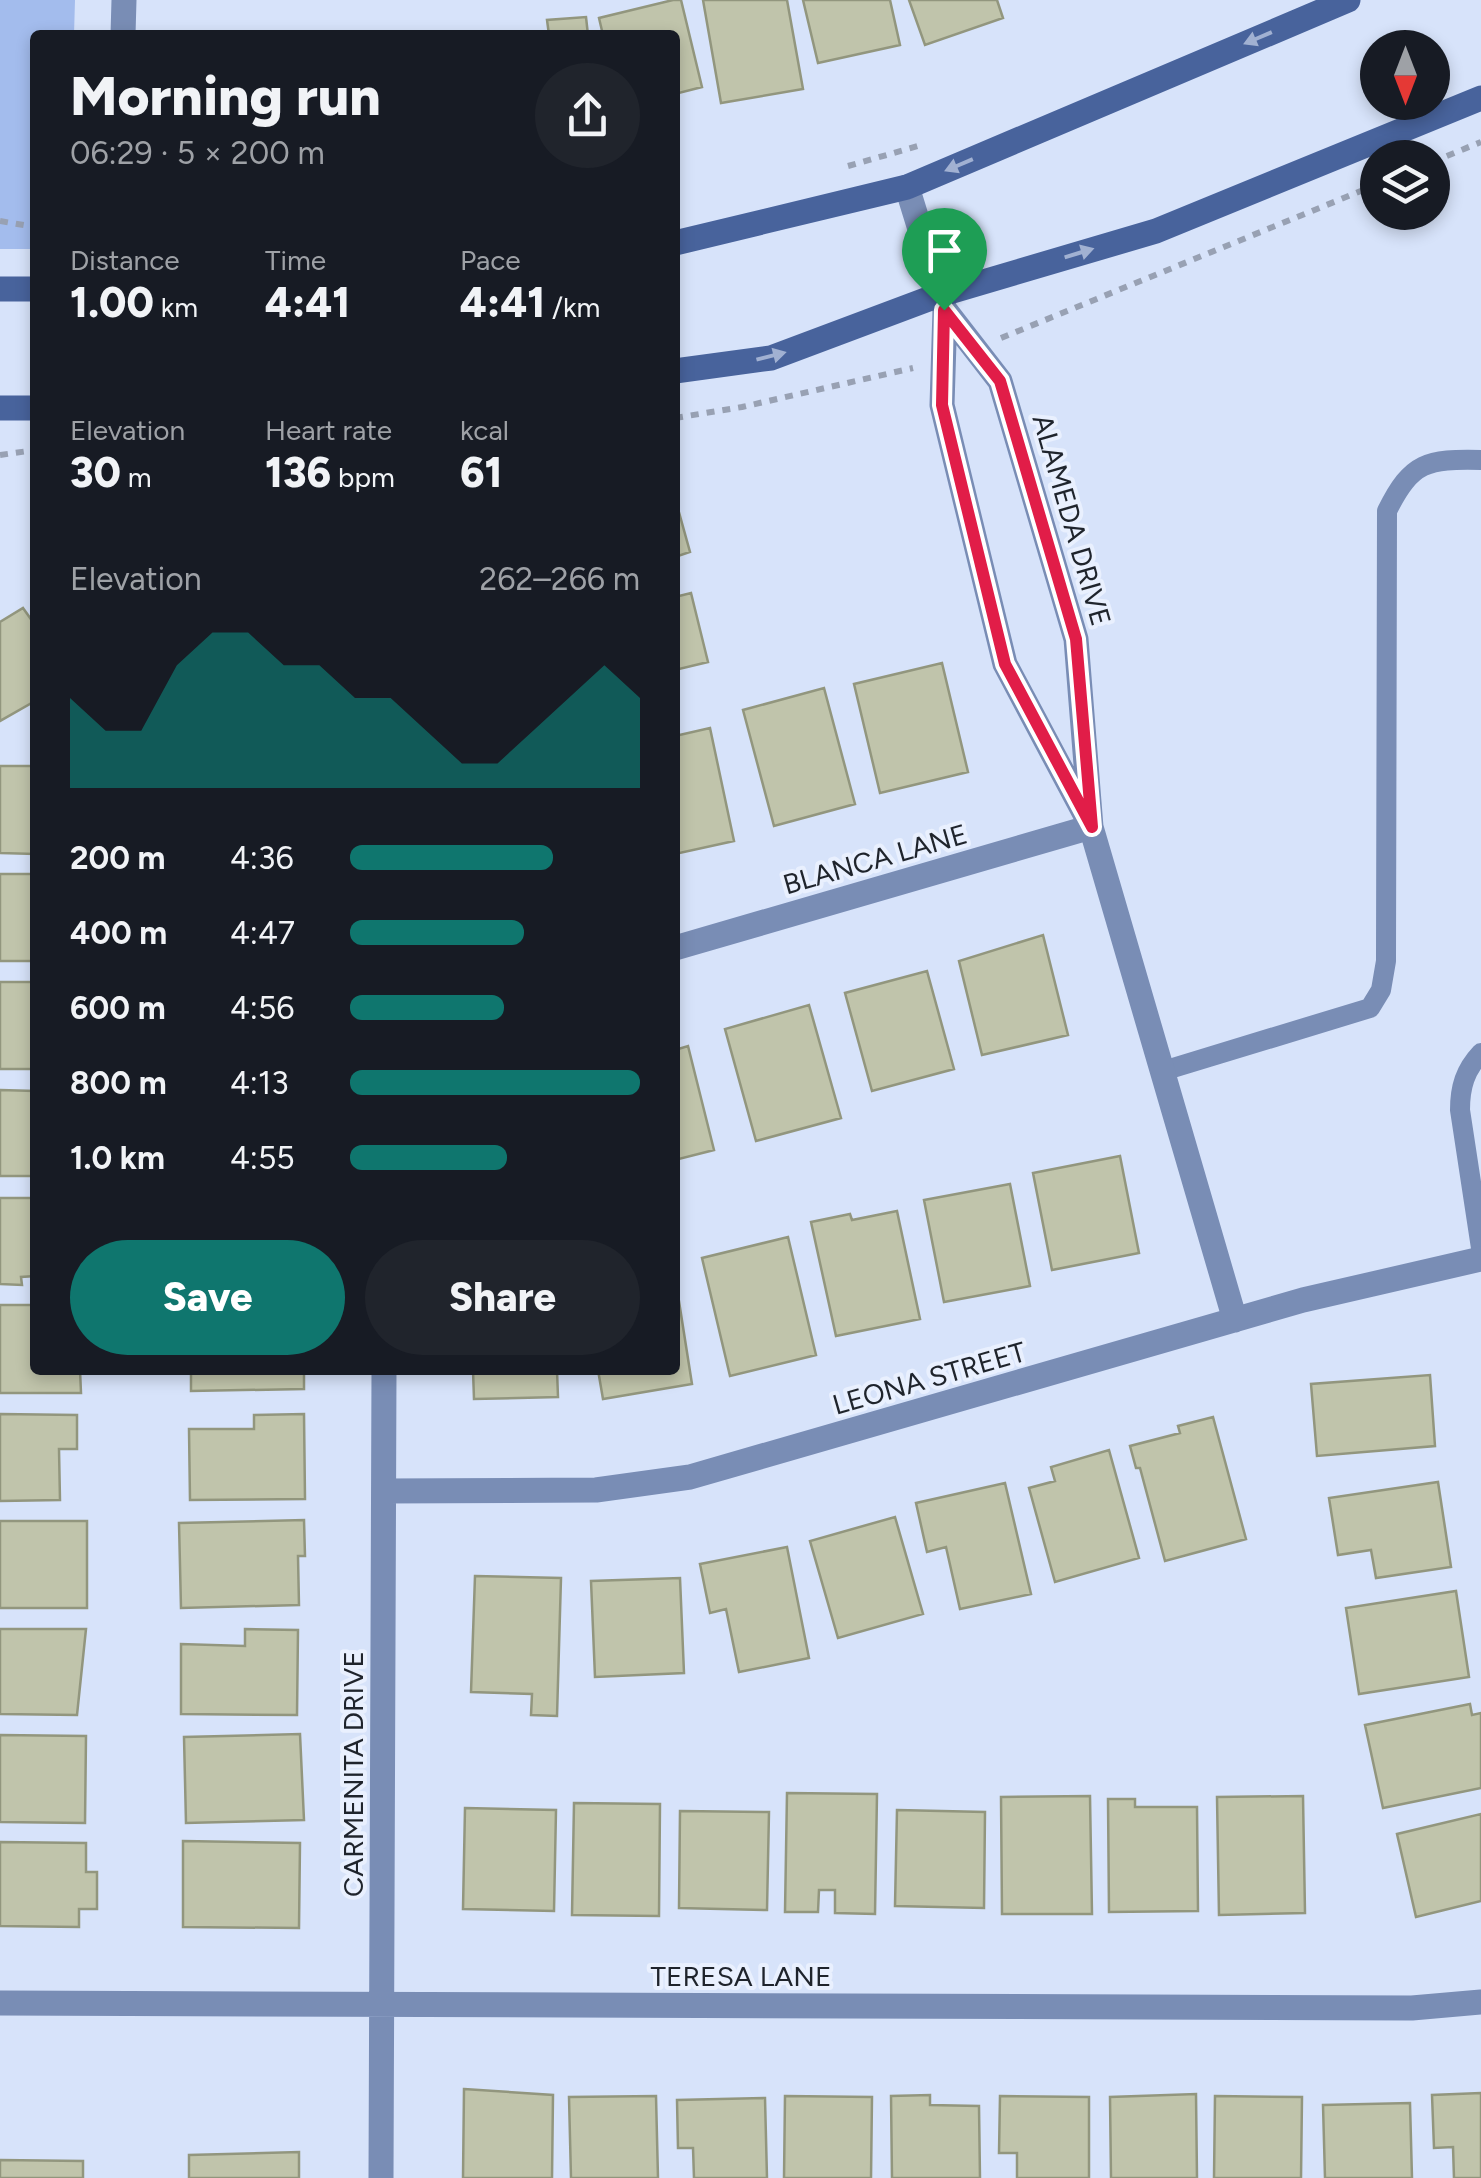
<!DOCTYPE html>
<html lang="en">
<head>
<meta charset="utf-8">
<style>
	:root { --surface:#171b24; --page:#20242c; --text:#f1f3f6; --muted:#9ea1a6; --accent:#0f766e }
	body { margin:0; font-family:Figtree,sans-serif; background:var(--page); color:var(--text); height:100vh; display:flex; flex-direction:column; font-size:38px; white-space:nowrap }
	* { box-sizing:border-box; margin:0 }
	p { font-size:32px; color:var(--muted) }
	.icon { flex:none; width:55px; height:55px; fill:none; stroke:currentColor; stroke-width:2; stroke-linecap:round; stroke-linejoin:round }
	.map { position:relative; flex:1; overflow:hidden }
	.details { position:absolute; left:30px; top:30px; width:650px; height:1345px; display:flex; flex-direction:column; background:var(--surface); border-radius:10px; box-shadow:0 5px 15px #0003 }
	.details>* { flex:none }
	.needle { width:65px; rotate:180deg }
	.fabs { position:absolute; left:1360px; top:30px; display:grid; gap:20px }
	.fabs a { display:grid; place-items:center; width:90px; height:90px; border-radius:50%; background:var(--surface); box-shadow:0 5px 15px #0003; font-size:50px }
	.pin { position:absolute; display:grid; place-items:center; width:85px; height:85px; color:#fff; margin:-102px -42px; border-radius:50% 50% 50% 0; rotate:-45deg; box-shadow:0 0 10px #0007 }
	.pin .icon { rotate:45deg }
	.round { display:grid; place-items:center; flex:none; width:105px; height:105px; border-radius:52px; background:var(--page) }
	.head { display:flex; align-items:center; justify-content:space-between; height:170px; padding:0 40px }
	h1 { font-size:55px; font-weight:800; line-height:75px }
	.stats { display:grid; grid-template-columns:repeat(3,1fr); gap:15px; height:170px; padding:10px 40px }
	.stats div { display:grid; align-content:center }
	.stats b { font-size:42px; font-weight:800 }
	.stats small { font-size:28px; font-weight:400 }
	.stats p { font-size:28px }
	.chart { height:280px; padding:20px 40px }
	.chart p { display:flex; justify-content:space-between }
	.chart svg { width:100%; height:180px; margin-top:10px; fill:var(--accent); opacity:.7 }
	.cta { display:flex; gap:20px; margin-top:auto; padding:20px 40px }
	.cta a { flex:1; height:115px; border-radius:60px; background:var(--accent); color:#fff; font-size:40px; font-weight:800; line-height:115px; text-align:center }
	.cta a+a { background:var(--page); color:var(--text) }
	ul { padding:0 40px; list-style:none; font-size:32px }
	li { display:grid; grid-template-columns:160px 120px 1fr; align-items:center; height:75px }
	li i { height:25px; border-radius:12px; background:var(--accent) }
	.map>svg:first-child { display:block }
	.green { fill:#a3bced }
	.building { fill:#c0c4ab; stroke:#92967e; stroke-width:2.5 }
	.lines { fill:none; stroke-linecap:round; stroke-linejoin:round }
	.path { stroke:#98a1b3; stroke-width:6; stroke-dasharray:8 8; stroke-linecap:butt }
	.lane { stroke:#798db5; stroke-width:20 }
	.street { stroke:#798db5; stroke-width:25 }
	.secondary { stroke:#48639c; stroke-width:25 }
	.oneway { fill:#a1b1d2 }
	.route-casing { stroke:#fff; stroke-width:20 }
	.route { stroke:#e11d48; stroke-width:12 }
	.labels { text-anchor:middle; stroke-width:8; stroke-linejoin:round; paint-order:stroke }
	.street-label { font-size:28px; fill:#1f242c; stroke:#e9f0fe }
</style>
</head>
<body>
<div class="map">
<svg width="1481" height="2178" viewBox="0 0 1481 2178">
	<rect width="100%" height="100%" fill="#d7e3fa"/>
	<!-- green -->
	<path class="green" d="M0 0H75L74 35H35V249H0Z"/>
	<!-- building -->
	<path class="building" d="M673 0H681L702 87 675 94V35H603L599 18Z
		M703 0H787L803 89 721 103Z
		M803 0H890L900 45 818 63Z
		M909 0H997L1003 18 925 45Z
		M586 17 588 35H549L547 20Z
		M675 498 690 552 675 557Z
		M691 593 708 662 675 670V597Z
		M23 608 35 625V701L0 721V622Z
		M942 663 968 772 880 793 854 684Z
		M824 688 855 804 774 826 743 710Z
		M710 728 734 841 675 854V736Z
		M0 766H35V854L0 853Z
		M0 874H35V961H0Z
		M1043 935 1068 1035 982 1055 959 961Z
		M927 971 954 1069 872 1091 845 993Z
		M0 982H35V1069H0Z
		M809 1005 841 1118 756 1141 725 1029Z
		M688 1046 714 1150 675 1160V1050Z
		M0 1090 35 1091V1176H0Z
		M1120 1156 1139 1253 1052 1270 1033 1173Z
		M1010 1184 1030 1286 944 1302 924 1200Z
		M0 1198H35V1276L21 1277 22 1285 0 1284Z
		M897 1211 920 1319 836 1336 811 1222 850 1214 852 1220Z
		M788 1237 816 1355 730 1376 702 1258Z
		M675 1276 692 1384 603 1399 598 1370H675Z
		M0 1305H35V1370H80L81 1393H0Z
		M191 1370H304V1389L191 1391Z
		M473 1370H557L558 1397 474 1399Z
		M1430 1375 1435 1446 1317 1456 1311 1384Z
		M0 1414 77 1415V1449H59L60 1500 0 1501Z
		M304 1414 305 1499 190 1500 189 1429H254V1415Z
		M1213 1417 1246 1539 1165 1561 1140 1468H1136L1130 1446 1180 1433 1178 1426Z
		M1109 1450 1139 1558 1055 1582 1029 1488 1055 1481 1051 1467Z
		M1438 1482 1451 1567 1376 1578 1371 1550 1338 1555 1329 1498Z
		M1005 1483 1031 1594 960 1609 946 1547 927 1552 916 1503Z
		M895 1517 923 1614 838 1638 810 1541Z
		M304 1520 305 1556H298L299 1605 181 1608 179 1523Z
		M0 1521H87V1608H0Z
		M787 1547 809 1658 739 1672 726 1609 710 1613 700 1564Z
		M475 1576 561 1578 557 1716 531 1715 532 1694 471 1692Z
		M680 1578 684 1673 595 1677 591 1581Z
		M1456 1591 1469 1677 1359 1694 1346 1608Z
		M0 1629H86L77 1715 0 1714Z
		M245 1629 298 1630 297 1715 181 1714V1644L245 1646Z
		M1470 1704 1472 1715 1481 1713V1788L1383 1808 1365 1725Z
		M300 1734 304 1820 186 1823 184 1737Z
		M0 1735 86 1736 85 1823 0 1822Z
		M787 1793 877 1794 875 1914 835 1913V1890H819L818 1912H785Z
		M1090 1796 1092 1914H1002L1001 1797Z
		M1303 1796 1305 1913 1219 1915 1217 1797Z
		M1108 1799H1135V1807H1197L1198 1911 1109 1912Z
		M574 1803 660 1804 659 1916 572 1915Z
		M465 1808 556 1810 554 1911 463 1909Z
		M897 1810 985 1812 984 1908 895 1906Z
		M680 1811 769 1812 767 1910 679 1908Z
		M1481 1814V1901L1416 1917 1397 1834Z
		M183 1841 300 1843 299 1928 183 1927Z
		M0 1842 86 1843V1872H97V1909H79V1927L0 1926Z
		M464 2089 553 2095 552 2178H463Z
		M1481 2093V2178H1454L1453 2147 1434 2148 1432 2095Z
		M1196 2094 1197 2178H1111L1110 2097Z
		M930 2095V2105L979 2106 980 2178H892L891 2096Z
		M656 2096 658 2178H571L569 2097Z
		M785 2096 872 2097 871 2178H784Z
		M1000 2096 1089 2097V2178H1017V2153H999Z
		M1215 2096 1302 2097 1301 2178H1214Z
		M765 2098 767 2178H694L693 2148H678L677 2100Z
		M1410 2103 1412 2178H1325L1323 2105Z
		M299 2152V2178H189V2155Z
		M0 2160 83 2161V2178H0Z"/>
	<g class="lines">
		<!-- path -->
		<path class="path" d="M1432 162 1481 142
			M848 166 918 146
			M0 221 35 227
			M1001 338 1378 184
			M675 418 742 407 913 368
			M0 455 35 450"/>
		<!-- lane -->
		<path class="lane" d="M1481 1053C1465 1070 1460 1087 1460 1110L1481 1248
			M1163 1071 1370 1008 1381 990 1386 961 1387 511C1412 461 1427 459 1481 460"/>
		<!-- street -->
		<path class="street" d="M123 35 124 0
			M907 187 945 310 1000 381 1076 639 1091 827 1235 1320
			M945 310 942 405 1005 664 1087 818
			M675 948 1091 827
			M384 1491 596 1490 690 1477 1303 1300 1481 1259
			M0 2003 1412 2008 1481 2002
			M381 2178 384 1370"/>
		<!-- secondary -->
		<path class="secondary" d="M675 243 907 187 1348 0
			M0 289H35
			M675 371 771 358 939 295 1156 231 1481 98
			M0 408H35"/>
	</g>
	<!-- one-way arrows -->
	<defs><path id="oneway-solid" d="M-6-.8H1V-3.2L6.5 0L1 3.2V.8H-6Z" transform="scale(2.5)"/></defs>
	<g class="oneway">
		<use href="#oneway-solid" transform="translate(1258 38) rotate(157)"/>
		<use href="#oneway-solid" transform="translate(959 165) rotate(157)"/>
		<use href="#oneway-solid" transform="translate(1079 253) rotate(-17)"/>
		<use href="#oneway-solid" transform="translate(771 356) rotate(-14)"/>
	</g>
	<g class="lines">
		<defs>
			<path id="route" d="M944 310 1000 381 1076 639 1092 827 1005 664 942 405Z"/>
		</defs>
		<!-- route casing -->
		<use href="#route" class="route-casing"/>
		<!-- route -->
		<use href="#route" class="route"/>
	</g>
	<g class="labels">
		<!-- street labels -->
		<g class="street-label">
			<text transform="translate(1072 520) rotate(74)" y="10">ALAMEDA DRIVE</text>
			<text transform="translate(875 859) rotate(-16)" y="10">BLANCA LANE</text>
			<text transform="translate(929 1378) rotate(-16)" y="10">LEONA STREET</text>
			<text transform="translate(353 1774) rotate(-90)" y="10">CARMENITA DRIVE</text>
			<text x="741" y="1986">TERESA LANE</text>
		</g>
	</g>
</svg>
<div class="fabs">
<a><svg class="needle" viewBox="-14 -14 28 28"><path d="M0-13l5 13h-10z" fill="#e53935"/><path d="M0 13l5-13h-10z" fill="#9ea1a6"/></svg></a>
<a><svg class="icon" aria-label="layers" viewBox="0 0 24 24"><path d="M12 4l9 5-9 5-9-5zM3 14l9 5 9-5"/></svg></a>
</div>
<div class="pin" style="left:944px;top:310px;background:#1e9e55"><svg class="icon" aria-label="arrive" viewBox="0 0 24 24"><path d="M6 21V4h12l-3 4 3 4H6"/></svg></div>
<section class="details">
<div class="head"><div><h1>Morning run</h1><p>06:29 · 5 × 200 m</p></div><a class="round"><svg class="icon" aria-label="share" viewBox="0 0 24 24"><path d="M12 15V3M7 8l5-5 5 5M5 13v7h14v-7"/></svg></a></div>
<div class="stats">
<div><p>Distance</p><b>1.00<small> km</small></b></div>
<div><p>Time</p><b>4:41</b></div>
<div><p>Pace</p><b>4:41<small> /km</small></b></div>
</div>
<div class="stats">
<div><p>Elevation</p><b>30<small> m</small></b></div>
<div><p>Heart rate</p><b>136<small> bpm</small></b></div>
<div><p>kcal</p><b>61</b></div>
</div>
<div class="chart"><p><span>Elevation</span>262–266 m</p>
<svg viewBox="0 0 160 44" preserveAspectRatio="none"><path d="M0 44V22L10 30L20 30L30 14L40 6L50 6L60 14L70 14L80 22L90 22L100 30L110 38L120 38L130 30L140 22L150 14L160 22V44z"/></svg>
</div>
<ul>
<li><b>200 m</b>4:36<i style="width:70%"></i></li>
<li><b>400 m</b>4:47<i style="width:60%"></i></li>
<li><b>600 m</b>4:56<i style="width:53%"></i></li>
<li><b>800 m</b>4:13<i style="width:100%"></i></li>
<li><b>1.0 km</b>4:55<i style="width:54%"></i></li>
</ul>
<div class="cta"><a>Save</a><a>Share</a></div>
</section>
</div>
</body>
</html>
